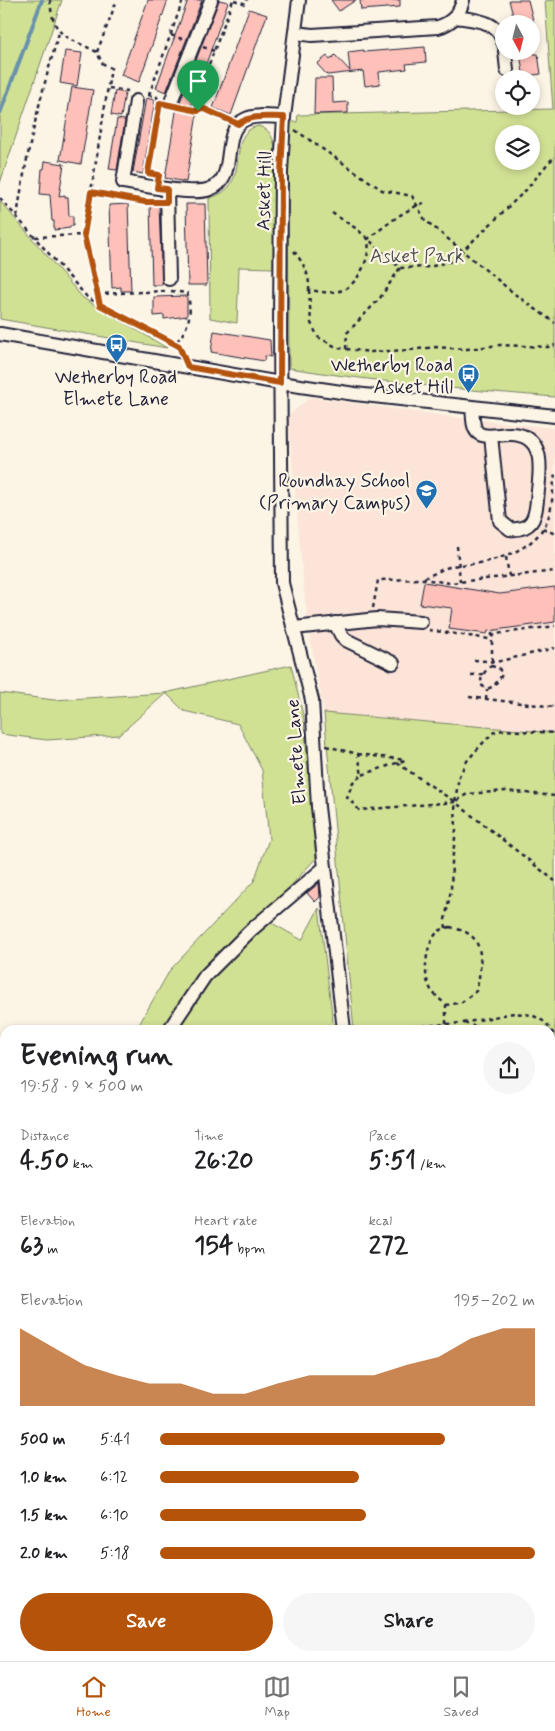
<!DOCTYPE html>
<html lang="en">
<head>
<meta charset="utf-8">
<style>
	:root { --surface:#fff; --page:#f6f6f6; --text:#202124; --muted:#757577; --line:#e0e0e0; --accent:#b45309 }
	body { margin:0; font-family:Mynerve,sans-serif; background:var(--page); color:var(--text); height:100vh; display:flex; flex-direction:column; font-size:19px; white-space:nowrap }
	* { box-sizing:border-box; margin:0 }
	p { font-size:16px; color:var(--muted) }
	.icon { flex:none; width:28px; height:28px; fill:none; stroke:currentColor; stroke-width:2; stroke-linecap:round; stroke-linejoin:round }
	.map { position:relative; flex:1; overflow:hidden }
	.drawer { position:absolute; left:0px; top:1025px; width:555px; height:636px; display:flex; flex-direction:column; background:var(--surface); border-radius:15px 15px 0 0; box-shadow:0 2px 8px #0003 }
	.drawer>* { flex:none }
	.needle { width:32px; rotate:173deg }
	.tools { position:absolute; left:495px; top:15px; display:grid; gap:10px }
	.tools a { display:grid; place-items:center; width:45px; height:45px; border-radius:50%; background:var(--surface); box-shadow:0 2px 8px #0003; font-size:25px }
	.pin { position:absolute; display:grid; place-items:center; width:42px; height:42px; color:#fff; margin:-51px -21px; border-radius:50% 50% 50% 0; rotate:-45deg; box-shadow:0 0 5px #0007 }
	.pin .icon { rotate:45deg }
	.round { display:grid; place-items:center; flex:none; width:52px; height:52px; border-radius:26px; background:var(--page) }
	.overview { display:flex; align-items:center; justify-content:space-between; height:85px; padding:0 20px }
	h1 { font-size:28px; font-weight:700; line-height:38px }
	.metrics { display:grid; grid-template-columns:repeat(3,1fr); gap:8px; height:85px; padding:5px 20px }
	.metrics div { display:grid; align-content:center }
	.metrics b { font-size:25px; font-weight:700 }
	.metrics small { font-size:14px; font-weight:400 }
	.metrics p { font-size:14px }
	.chart { height:140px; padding:10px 20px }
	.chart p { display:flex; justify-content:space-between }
	.chart svg { width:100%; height:90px; margin-top:5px; fill:var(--accent); opacity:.7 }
	.action { display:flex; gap:10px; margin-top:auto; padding:10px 20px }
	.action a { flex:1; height:58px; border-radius:30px; background:var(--accent); color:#fff; font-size:20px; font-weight:700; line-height:58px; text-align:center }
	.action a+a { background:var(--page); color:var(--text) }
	ul { padding:0 20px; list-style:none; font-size:16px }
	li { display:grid; grid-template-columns:80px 60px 1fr; align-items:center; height:38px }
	li i { height:12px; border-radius:6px; background:var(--accent) }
	.tab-bar { display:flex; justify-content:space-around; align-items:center; height:70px; border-top:1px solid var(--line); background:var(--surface); font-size:14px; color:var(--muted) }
	.tab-bar a { display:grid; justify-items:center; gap:2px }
	.tab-bar .active { color:var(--accent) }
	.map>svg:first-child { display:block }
	.built { fill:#fce5d8 }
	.green { fill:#d1e194; stroke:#7a8268; fill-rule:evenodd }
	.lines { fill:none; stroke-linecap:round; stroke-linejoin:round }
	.stream { stroke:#6791ac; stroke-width:4 }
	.building { fill:#fdc1ba; stroke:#22223b }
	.minor-casing { stroke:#22223b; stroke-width:16 }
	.path { stroke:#22223b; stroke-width:2.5; stroke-dasharray:4 4; stroke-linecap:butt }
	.minor { stroke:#fcf5e5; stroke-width:12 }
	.route-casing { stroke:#fff; stroke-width:10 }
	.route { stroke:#b45309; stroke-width:6 }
	.labels { text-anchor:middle; stroke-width:4.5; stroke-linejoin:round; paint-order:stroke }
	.street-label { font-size:19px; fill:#22223b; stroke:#fcf5e5 }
	.park-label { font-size:19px; fill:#4e5251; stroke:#fcf5e5 }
	.poi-label { font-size:19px; fill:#22223b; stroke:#fcf5e5; text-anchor:end }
</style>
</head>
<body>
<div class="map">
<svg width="555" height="1661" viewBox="0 0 555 1661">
	<rect width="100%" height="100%" fill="#fcf5e5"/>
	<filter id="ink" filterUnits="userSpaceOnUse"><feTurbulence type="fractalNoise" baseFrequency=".02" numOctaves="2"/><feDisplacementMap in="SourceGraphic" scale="10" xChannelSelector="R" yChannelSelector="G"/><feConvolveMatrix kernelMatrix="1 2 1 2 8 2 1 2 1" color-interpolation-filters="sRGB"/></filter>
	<g filter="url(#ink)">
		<!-- built -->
		<path class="built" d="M310 397 454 417 555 428V733L324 713 311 644 304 592 288 416Z
			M550 1282H555V1452L550 1454Z"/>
		<!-- green -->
		<path class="green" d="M0 0H62L0 183Z
			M555 0V397C466 390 377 382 289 368L288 155 289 122H297L298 115 553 109 545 1ZM504 134H531V161H504Z
			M258 126C269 129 272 135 275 146L273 268 239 267 237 323 210 318 209 198C255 188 223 133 258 126Z
			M0 201 83 298 167 348 0 319Z
			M291 665 304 719 316 858 288 889 270 922 302 940 319 908 334 1030H136L170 970 254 881 269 839 262 770 238 724 184 711 166 693 119 735 47 740 0 734V693L54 700 165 693Z
			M324 713 555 733V1282H550V1030H354Z
			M555 1650V1661H365L368 1656H550V1651Z"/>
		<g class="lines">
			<!-- stream -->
			<path class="stream" d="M0 113 42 0"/>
		</g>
		<!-- building -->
		<path class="building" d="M148 0H168L139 82 121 75Z
			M188 0H202L166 92 156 88Z
			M219 0 228 2 189 112 197 114 186 182 165 178 177 106 180 102Z
			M331 0H356L339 11Z
			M360 0H400V7L361 10Z
			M509 0H528L534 24H515Z
			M249 9 267 15 231 115 213 108Z
			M425 47 426 62 406 64 407 69 379 72 380 84 365 86 363 71 327 75 317 64 327 56 330 60 335 55 350 71 348 52 364 50V52Z
			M65 51 82 53 77 86 60 83Z
			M522 51H534V54H538L541 74 526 76 525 72 523 73 521 59 523 58Z
			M315 78H332L333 103 348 102V113L314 114Z
			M72 87 93 90 81 164 60 160Z
			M115 91 125 93 121 117 111 115Z
			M146 98 155 100 143 174 133 172Z
			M117 119 125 120 117 170 109 169Z
			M45 161 64 164 59 196 65 195V197H68L69 216H73V226H70V228L54 230V221H52L50 195 40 194 42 169H44Z
			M128 204 131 291H121V287L112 288 109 205Z
			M150 204H159L162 285H152Z
			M186 204H205L207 285H188Z
			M187 296V316L164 319V315L154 316V297Z
			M214 331 270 340 271 357 265 356 264 361 211 352Z
			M424 582 500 594 555 587V622L488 631 487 634 449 629 452 608 420 604Z
			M319 883 320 897 315 902 307 893Z"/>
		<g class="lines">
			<defs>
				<path id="minor" d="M299 0 284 117 281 172 280 329 282 583 312 700 318 807 344 1030
					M455 17C476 20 498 20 504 44
					M296 33 312 35 438 27C452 23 460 14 463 0
					M505 51 507 70
					M172 99 211 0
					M136 101 123 182C143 185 193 196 210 189 240 178 218 131 246 119 257 114 273 117 284 117
					M167 189 169 279
					M0 334 280 383 355 394 555 416
					M472 407C473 414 472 426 477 432 485 440 501 433 511 434 544 435 541 466 538 490 537 498 537 508 534 516 531 527 520 530 510 529L500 521 491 436
					M335 623 341 635 346 640 393 663
					M294 628 377 619 421 622
					M169 1030 205 976 250 931 325 867
					M0 1116 5 1115
					M0 1225 5 1223
					M550 1316H555
					M550 1454 555 1452
					M550 1533 555 1532
					M365 1661 368 1656"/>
			</defs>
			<!-- minor casing -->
			<use href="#minor" class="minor-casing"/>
			<!-- path -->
			<path class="path" d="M50 0C53 38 66 36 97 52L102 63 111 68 84 235 100 305 179 345 183 354
				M234 0 246 4 247 0
				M171 35 182 39
				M203 47 214 51
				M97 52 117 0
				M109 88 128 91
				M148 95 157 97 159 103
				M149 95 183 0
				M179 107 198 111 200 107
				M228 119 194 105 233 0
				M295 130 382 190 412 196 425 220 516 295 555 323
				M149 173H148L159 103 162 104
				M91 192 145 202H156
				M0 198 87 297 100 305
				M332 213 357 229 400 268 429 267 452 261 526 190 549 162 555 157
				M17 217C26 154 41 93 59 33
				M35 237 84 235
				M294 251C303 263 310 274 309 290 321 292 337 295 348 287 361 278 371 255 368 239 386 225 404 210 426 202
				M309 290 311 323 318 337 338 348 371 352 410 350 436 347 467 349 500 345 548 347 555 345
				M171 291 187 293C193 311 189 330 175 343
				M97 294 166 291
				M346 349 347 333 380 298 400 268
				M543 528 555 534
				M457 546 460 582
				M506 557 509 576
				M424 578C432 575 440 570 449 567 458 564 470 565 479 563 509 557 542 545 550 512 553 500 553 486 555 474
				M373 608 378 580 423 579 450 583 555 571
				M429 630 489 639 496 634 555 626
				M474 660 496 662 555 648
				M492 661V630
				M491 666 499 668 502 675 494 686 487 689 481 685C480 678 485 670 491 666Z
				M471 675 484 674
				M469 697 555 707
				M486 699 487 689
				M326 746 358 754 362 775 353 782 347 797 359 810 455 802 555 881
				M358 754 405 760 362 775
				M397 763 455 802 467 794 506 791 555 796
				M450 927C458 929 470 932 475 940 484 953 480 976 476 991L462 1002 446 1005C440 999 434 995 430 988 422 974 426 941 439 931 442 929 447 928 450 927Z
				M446 928 445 920 451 890 452 862 456 830 455 802 459 776 467 761 482 744 494 732 504 730 555 733
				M464 1023 477 1027 481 1030
				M446 1024V1005
				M359 1030 463 1023 514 1013 532 1015 545 1022 555 1036
				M550 1075 555 1074
				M550 1109 555 1110
				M550 1204 555 1206
				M550 1251 555 1254"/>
			<!-- minor -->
			<use href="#minor" class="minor"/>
		</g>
	</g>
	<g class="lines" filter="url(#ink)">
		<defs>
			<path id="route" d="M160 103 198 111 200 107 238 124C252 114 268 117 284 117L281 172 280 383 188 367 179 346 100 305 84 235 91 192 145 202H167V189L157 188 159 175 148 173Z"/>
		</defs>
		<!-- route casing -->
		<use href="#route" class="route-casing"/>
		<!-- route -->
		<use href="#route" class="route"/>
	</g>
	<!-- icons -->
	<defs>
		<symbol id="bus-pin" viewBox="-11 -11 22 30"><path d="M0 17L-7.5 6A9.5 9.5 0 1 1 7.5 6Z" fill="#1f6fb2" stroke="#fcf5e5"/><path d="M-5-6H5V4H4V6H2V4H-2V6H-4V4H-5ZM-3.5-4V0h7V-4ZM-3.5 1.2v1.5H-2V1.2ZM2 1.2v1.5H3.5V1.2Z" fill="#fff"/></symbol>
		<symbol id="school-pin" viewBox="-11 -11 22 30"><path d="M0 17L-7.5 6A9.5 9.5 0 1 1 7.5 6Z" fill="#1f6fb2" stroke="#fcf5e5"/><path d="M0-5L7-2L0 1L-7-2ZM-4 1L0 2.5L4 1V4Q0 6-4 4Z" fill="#fff"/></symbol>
	</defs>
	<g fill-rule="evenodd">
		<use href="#bus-pin" x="104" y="332" width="25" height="34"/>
		<use href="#bus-pin" x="456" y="362" width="25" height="34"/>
		<use href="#school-pin" x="414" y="478" width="25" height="34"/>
	</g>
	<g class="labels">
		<!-- street labels -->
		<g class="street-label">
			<text transform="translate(263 191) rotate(-89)" y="7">Asket Hill</text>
			<text transform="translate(295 752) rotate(-94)" y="7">Elmete Lane</text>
		</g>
		<!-- park labels -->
		<g class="park-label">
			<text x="417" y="262">Asket Park</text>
		</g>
		<!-- poi labels -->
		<g class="poi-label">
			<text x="453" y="371">Wetherby Road<tspan x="453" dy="22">Asket Hill</tspan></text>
			<text x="116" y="383" text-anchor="middle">Wetherby Road<tspan x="116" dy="22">Elmete Lane</tspan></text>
			<text x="410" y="487">Roundhay School<tspan x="410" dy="22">(Primary Campus)</tspan></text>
		</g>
	</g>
</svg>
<div class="tools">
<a><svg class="needle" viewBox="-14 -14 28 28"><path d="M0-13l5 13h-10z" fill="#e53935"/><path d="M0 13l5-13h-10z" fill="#757577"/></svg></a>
<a><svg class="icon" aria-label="locate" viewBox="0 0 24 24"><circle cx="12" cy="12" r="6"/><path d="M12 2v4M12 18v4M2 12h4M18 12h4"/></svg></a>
<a><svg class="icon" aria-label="layers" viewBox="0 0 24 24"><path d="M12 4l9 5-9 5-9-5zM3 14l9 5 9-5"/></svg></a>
</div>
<div class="pin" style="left:198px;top:111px;background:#1e9e55"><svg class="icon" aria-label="arrive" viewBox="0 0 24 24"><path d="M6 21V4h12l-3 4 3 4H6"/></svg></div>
<section class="drawer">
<div class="overview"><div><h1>Evening run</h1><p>19:58 · 9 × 500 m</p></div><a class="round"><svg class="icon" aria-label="share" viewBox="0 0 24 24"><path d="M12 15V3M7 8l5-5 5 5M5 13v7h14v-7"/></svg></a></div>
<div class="metrics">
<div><p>Distance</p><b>4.50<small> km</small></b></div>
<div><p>Time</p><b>26:20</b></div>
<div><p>Pace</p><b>5:51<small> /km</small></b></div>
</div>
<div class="metrics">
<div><p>Elevation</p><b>63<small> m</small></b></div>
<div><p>Heart rate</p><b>154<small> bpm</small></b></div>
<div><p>kcal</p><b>272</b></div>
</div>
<div class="chart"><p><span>Elevation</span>195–202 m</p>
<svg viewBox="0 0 160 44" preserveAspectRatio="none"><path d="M0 44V6L10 15L20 24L30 29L40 33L50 33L60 38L70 38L80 33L90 29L100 29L110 29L120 24L130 20L140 11L150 6L160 6V44z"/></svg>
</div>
<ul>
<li><b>500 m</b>5:41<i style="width:76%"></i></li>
<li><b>1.0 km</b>6:12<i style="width:53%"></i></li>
<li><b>1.5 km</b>6:10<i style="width:55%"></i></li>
<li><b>2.0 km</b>5:18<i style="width:100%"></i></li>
</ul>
<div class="action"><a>Save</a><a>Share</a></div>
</section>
</div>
<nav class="tab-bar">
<a class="active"><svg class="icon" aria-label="home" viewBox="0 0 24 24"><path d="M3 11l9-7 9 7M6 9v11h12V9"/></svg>Home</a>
<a><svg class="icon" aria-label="map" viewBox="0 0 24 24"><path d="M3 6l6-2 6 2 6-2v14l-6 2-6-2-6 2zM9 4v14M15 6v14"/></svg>Map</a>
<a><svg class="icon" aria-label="saved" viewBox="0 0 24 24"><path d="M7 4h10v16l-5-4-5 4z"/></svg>Saved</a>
</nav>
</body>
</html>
